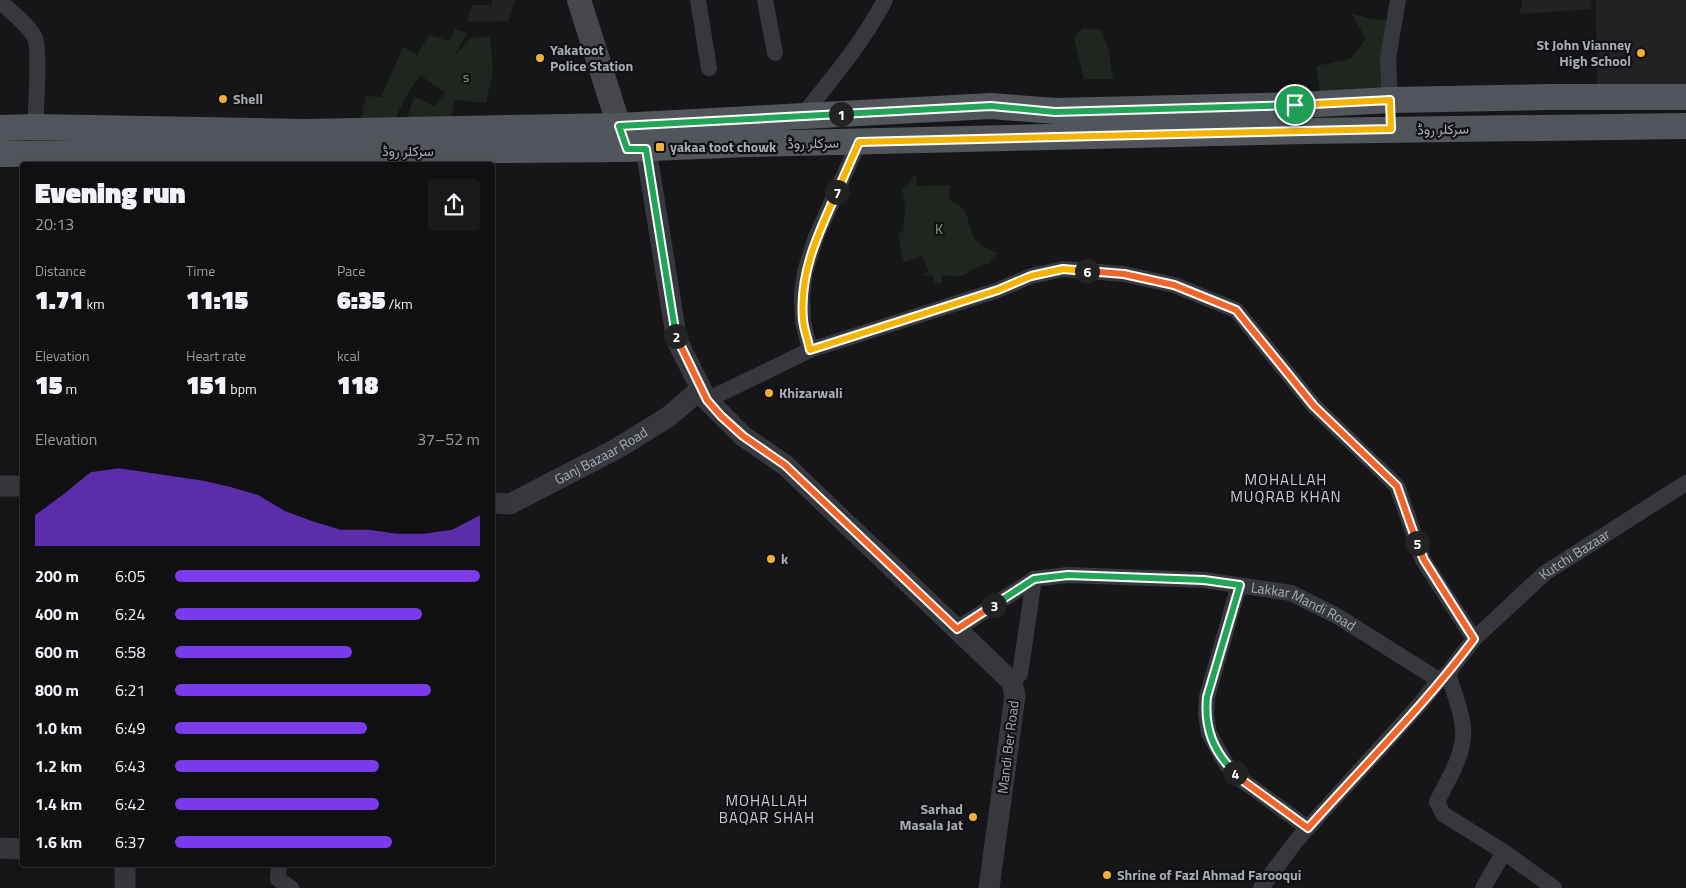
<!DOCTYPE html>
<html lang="en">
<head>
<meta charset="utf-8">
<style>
	:root { --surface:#101012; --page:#19191b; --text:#f1f3f6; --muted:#9c9d9f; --line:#303032; --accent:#7c3aed }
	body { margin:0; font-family:"Titillium Web",Vazirmatn,sans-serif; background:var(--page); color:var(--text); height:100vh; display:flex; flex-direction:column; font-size:19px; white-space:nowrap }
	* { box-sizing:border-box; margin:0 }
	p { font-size:16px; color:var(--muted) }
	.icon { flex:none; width:28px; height:28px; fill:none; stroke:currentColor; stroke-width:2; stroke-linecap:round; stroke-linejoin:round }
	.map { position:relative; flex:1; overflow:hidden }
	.sheet { position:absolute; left:20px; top:162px; width:475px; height:705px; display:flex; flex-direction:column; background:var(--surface); border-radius:5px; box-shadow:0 5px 20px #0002,0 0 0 1px var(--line) }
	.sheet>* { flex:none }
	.pin { position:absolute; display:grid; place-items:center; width:42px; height:42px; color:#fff; margin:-21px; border:2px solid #fff; border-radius:50%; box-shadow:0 1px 5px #0007 }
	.km { position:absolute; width:25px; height:25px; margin:-12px; border-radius:50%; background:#222; color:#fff; font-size:14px; line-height:25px; text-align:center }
	.round { display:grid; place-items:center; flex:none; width:52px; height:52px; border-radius:5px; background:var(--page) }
	.summary { display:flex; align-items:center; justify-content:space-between; height:85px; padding:0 15px }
	h1 { font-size:28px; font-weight:800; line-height:38px }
	.metrics { display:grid; grid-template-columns:repeat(3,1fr); gap:8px; height:85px; padding:5px 15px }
	.metrics div { display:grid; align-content:center }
	.metrics b { font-size:25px; font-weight:800 }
	.metrics small { font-size:14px; font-weight:400 }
	.metrics p { font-size:14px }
	.chart { height:140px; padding:10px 15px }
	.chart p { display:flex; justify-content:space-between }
	.chart svg { width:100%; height:90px; margin-top:5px; fill:var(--accent); opacity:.7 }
	ul { padding:0 15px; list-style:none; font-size:16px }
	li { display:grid; grid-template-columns:80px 60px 1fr; align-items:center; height:38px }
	li i { height:12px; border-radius:6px; background:var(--accent) }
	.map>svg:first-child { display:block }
	.built { fill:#222225 }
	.green { fill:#1e261f }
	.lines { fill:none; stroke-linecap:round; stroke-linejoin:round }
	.minor { stroke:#37383d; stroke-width:16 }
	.tertiary { stroke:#37383d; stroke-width:21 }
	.secondary { stroke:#45474d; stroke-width:24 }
	.primary { stroke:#53555c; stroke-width:26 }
	.split-1-casing { stroke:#fff; stroke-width:10 }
	.split-2-casing { stroke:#fff; stroke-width:10 }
	.split-3-casing { stroke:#fff; stroke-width:10 }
	.split-4-casing { stroke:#fff; stroke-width:10 }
	.split-5-casing { stroke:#fff; stroke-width:10 }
	.split-6-casing { stroke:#fff; stroke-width:10 }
	.split-7-casing { stroke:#fff; stroke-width:10 }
	.split-8-casing { stroke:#fff; stroke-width:10 }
	.split-9-casing { stroke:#fff; stroke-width:10 }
	.split-1 { stroke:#22a559; stroke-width:6 }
	.split-2 { stroke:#22a559; stroke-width:6 }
	.split-3 { stroke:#f0652b; stroke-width:6 }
	.split-4 { stroke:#22a559; stroke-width:6 }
	.split-5 { stroke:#f0652b; stroke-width:6 }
	.split-6 { stroke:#f0652b; stroke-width:6 }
	.split-7 { stroke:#f5b400; stroke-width:6 }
	.split-8 { stroke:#f5b400; stroke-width:6 }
	.split-9 { stroke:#f5b400; stroke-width:6 }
	.poi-dot { fill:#f2b134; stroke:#111113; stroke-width:2 }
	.labels { text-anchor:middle; stroke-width:4.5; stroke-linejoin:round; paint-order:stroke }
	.poi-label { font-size:14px; font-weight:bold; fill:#a8adb8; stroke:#111113; text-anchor:start }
	.park-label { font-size:14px; fill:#7fa381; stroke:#111113 }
	.street-label { font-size:14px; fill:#a8adb8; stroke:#111113 }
	.neighbourhood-label { font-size:15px; letter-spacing:1px; fill:#c9ccd4; stroke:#111113 }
</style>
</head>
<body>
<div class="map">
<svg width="1686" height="888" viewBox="0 0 1686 888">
	<rect width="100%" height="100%" fill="#161618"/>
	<!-- built -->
	<path class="built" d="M492 0H515L508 21 467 22 472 5H492Z
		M1524 0H1592L1591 9 1520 14 1522 1Z
		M1596 0H1686V92L1597 93Z"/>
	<!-- green -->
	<path class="green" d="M1351 13 1371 19 1387 20 1382 97H1321L1316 66 1350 59 1366 39Z
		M1083 28 1102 30 1109 52 1113 79H1084L1074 38Z
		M455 29 467 33 454 56 471 38 490 37 493 70 486 103 455 100 449 124 406 122 414 96 434 106 445 93 420 75 408 93 391 126 359 127 366 96 381 97 403 47 417 55 429 35 449 41Z
		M916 174 917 186 950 185 949 200C972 207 965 224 976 241 980 246 991 250 997 253L988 264 977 267 963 276 942 275V283L934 282 933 276 923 275 929 271 922 256 905 262 901 254 899 234 903 231C905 216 906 203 902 190L911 182 912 177Z"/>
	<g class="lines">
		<!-- minor -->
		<g class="minor">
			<path d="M698 0 709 68"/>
			<path d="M765 0 775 53"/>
			<path d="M0 1C11 12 28 24 35 38 40 50 36 110 35 127"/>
			<path d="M1390 100 1388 58 1398 0"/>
			<path d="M802 116C832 79 863 42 885 0"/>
			<path d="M810 350 803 322 802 295 805 272 816 237 859 142"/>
			<path d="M707 400 810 350 998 290 1031 276 1063 269 1124 274 1174 285 1236 310 1314 406 1397 486 1423 560 1474 639"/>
			<path d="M1239 585 1207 697 1206 714 1209 733 1226 764 1242 780 1308 828"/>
			<path id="s1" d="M957 629 1034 579 1068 575 1204 580 1291 593 1337 616 1439 680"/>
			<path d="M1448 673C1453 691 1465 719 1463 737 1461 761 1447 781 1437 802L1443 814 1504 852 1554 888"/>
			<path d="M1012 682 1020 674 1034 579"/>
			<path d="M279 865 278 879 291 888"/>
			<path id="s2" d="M1261 888 1296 841 1421 703 1439 680 1448 673 1474 639 1545 573 1686 483"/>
			<path d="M1483 888 1504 852"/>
		</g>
		<!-- tertiary -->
		<g class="tertiary">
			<path d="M646 149 677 341 707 400 743 436 785 465 1012 682 1015 696 989 888"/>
			<path d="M0 486H22"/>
			<path id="s3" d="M492 503 510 504 618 448 668 417 701 389"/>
			<path d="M0 848 22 849"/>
			<path d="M125 865V888"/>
		</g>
		<!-- secondary -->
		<path class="secondary" d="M579 0 619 126"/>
		<!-- primary -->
		<path class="primary" d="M0 128 35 127 305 132 619 126 991 106 1055 111 1300 105 1390 100 1549 97H1686
			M0 154 627 149 748 144 1306 131 1686 126"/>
	</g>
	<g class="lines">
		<defs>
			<path id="split-1" d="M841 114 991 106 1055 112 1295 105"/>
			<path id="split-2" d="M676 336 646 149H627L619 126 841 114"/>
			<path id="split-3" d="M676 336 707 400 721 416 743 436 785 465 957 629 994 605"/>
			<path id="split-4" d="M994 605 1034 579 1068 575 1204 580 1240 585 1207 697C1204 728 1213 751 1235 773"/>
			<path id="split-5" d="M1235 773 1242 780 1308 828C1364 765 1424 706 1474 639L1424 560 1417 543"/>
			<path id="split-6" d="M1087 271 1124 274 1174 285 1236 310 1314 406 1397 486 1417 543"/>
			<path id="split-7" d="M837 192C818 234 799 273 803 320 804 330 808 340 810 350L998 290 1031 276 1063 269 1087 271"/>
			<path id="split-8" d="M837 192 859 142 1259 132"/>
			<path id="split-9" d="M1259 132 1391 129 1390 100 1295 105"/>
		</defs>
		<!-- split-1 casing -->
		<use href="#split-1" class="split-1-casing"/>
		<!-- split-2 casing -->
		<use href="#split-2" class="split-2-casing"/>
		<!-- split-3 casing -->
		<use href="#split-3" class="split-3-casing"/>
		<!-- split-4 casing -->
		<use href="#split-4" class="split-4-casing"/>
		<!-- split-5 casing -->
		<use href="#split-5" class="split-5-casing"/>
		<!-- split-6 casing -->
		<use href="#split-6" class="split-6-casing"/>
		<!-- split-7 casing -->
		<use href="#split-7" class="split-7-casing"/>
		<!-- split-8 casing -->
		<use href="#split-8" class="split-8-casing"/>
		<!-- split-9 casing -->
		<use href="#split-9" class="split-9-casing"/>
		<!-- split-1 -->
		<use href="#split-1" class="split-1"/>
		<!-- split-2 -->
		<use href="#split-2" class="split-2"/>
		<!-- split-3 -->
		<use href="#split-3" class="split-3"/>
		<!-- split-4 -->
		<use href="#split-4" class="split-4"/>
		<!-- split-5 -->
		<use href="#split-5" class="split-5"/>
		<!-- split-6 -->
		<use href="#split-6" class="split-6"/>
		<!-- split-7 -->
		<use href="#split-7" class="split-7"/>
		<!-- split-8 -->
		<use href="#split-8" class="split-8"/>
		<!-- split-9 -->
		<use href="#split-9" class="split-9"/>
	</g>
	<!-- markers -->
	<g class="poi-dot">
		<circle cx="1641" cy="53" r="5"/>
		<circle cx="540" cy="58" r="5"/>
		<circle cx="223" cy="99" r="5"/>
		<rect x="655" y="142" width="10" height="10" rx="2.5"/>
		<circle cx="769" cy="393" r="5"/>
		<circle cx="771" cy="559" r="5"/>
		<circle cx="973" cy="817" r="5"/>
		<circle cx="1107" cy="875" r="5"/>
	</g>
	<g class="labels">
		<!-- poi labels -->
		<g class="poi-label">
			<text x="1631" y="50" text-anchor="end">St John Vianney<tspan x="1631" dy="16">High School</tspan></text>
			<text x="550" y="55">Yakatoot<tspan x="550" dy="16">Police Station</tspan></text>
			<text x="233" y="104">Shell</text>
			<text x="670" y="152">yakaa toot chowk</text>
			<text x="779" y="398">Khizarwali</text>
			<text x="781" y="564">k</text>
			<text x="963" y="814" text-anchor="end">Sarhad<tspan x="963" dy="16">Masala Jat</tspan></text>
			<text x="1117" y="880">Shrine of Fazl Ahmad Farooqui</text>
		</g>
		<!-- park labels -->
		<g class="park-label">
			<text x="466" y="82">s</text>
			<text x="939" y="234">K</text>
		</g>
		<!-- street labels -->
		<g class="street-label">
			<text transform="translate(1443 129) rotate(-1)" y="5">سرکلر روڈ</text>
			<text transform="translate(813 143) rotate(-1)" y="5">سرکلر روڈ</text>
			<text x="408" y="156">سرکلر روڈ</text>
			<text dy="5" stroke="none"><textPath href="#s3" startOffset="121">Ganj Bazaar Road</textPath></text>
			<text dy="5" stroke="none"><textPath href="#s2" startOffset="460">Kutchi Bazaar</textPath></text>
			<text dy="5" stroke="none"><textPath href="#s1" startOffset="366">Lakkar Mandi Road</textPath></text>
			<text transform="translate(1008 747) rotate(-83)" y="5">Mandi Ber Road</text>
		</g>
		<!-- neighbourhood labels -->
		<g class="neighbourhood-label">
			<text x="1286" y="485">MOHALLAH<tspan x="1286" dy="17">MUQRAB KHAN</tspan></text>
			<text x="767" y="806">MOHALLAH<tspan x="767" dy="17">BAQAR SHAH</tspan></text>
		</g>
	</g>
</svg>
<div class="pin" style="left:1295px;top:105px;background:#1e9e55"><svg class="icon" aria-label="arrive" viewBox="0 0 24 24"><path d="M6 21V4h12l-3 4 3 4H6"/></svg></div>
<b class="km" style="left:841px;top:114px">1</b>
<b class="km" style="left:676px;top:336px">2</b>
<b class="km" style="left:994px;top:605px">3</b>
<b class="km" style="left:1235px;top:773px">4</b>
<b class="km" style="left:1417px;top:543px">5</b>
<b class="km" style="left:1087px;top:271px">6</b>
<b class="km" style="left:837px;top:192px">7</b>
<section class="sheet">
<div class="summary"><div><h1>Evening run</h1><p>20:13</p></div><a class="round"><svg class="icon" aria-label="share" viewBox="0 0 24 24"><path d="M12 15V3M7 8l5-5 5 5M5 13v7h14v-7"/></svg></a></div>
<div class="metrics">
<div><p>Distance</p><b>1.71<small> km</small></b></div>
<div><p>Time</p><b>11:15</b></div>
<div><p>Pace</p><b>6:35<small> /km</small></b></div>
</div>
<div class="metrics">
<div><p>Elevation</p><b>15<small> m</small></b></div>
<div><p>Heart rate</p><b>151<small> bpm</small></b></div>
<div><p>kcal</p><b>118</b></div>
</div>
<div class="chart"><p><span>Elevation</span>37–52 m</p>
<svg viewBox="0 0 160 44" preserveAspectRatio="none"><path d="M0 44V29L10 19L20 8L30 6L40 8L50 10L60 12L70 15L80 19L90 27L100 32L110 36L120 36L130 38L140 38L150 36L160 29V44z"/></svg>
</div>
<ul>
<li><b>200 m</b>6:05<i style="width:100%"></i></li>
<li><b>400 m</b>6:24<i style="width:81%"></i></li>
<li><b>600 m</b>6:58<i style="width:58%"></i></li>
<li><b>800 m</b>6:21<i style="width:84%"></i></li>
<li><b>1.0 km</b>6:49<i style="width:63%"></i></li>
<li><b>1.2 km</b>6:43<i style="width:67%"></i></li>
<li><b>1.4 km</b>6:42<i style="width:67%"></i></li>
<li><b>1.6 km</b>6:37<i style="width:71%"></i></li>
</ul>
</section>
</div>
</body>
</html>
